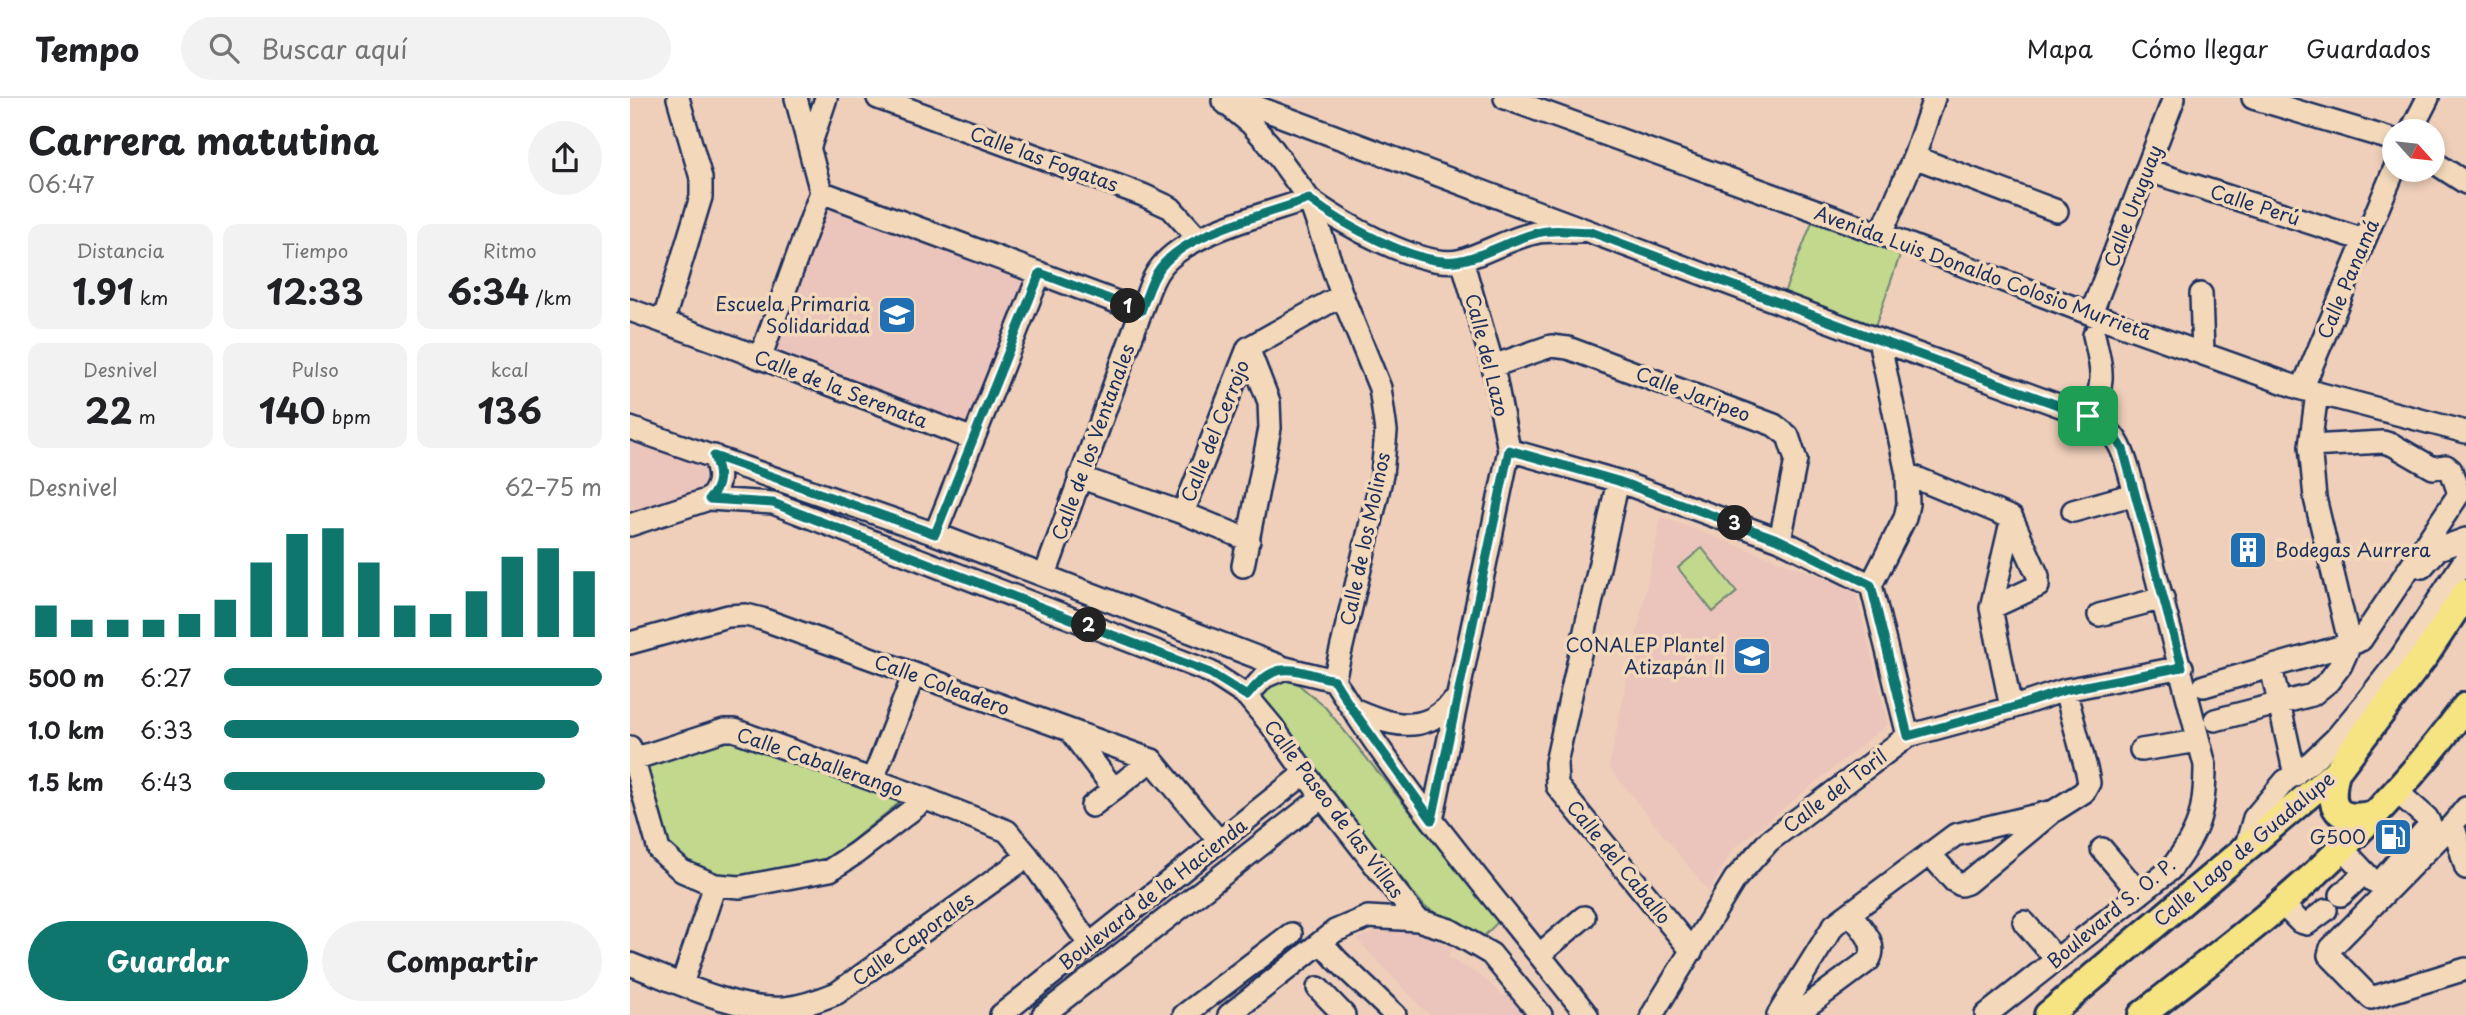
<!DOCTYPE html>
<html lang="es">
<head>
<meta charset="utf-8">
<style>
	:root { --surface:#fff; --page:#f2f2f2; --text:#202124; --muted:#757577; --line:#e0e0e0; --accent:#0f766e }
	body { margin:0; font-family:"Playpen Sans",sans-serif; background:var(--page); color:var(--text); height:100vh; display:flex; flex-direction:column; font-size:26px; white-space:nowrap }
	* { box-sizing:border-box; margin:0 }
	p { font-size:23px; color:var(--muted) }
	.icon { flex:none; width:38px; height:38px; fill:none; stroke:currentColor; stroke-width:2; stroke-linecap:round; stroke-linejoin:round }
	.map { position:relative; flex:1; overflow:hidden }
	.sheet { display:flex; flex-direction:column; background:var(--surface); width:630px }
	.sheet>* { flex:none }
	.needle { width:46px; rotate:117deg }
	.fabs { position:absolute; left:1752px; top:21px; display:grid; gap:14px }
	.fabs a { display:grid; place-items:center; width:63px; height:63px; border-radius:50%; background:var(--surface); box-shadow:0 4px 10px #0003; font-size:35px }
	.pin { position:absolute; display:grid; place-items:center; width:60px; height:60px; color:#fff; margin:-30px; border-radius:14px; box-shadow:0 4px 10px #0006 }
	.km { position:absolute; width:35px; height:35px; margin:-18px; border-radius:50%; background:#222; color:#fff; font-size:19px; line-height:35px; text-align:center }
	.round { display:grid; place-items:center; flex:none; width:74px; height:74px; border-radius:37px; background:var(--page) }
	.overview { display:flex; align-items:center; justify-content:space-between; height:119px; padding:0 28px }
	h1 { font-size:38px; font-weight:700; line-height:52px }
	.figures { display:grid; grid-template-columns:repeat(3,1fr); gap:10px; height:119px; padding:7px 28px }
	.figures div { display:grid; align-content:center; border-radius:14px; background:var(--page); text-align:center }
	.figures b { font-size:35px; font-weight:700 }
	.figures small { font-size:19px; font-weight:400 }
	.figures p { font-size:19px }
	.chart { height:196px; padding:14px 28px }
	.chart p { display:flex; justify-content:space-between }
	.chart svg { width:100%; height:126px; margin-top:7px; stroke:var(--accent); stroke-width:6 }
	.cta { display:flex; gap:14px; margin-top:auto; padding:14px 28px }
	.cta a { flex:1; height:80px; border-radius:42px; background:var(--accent); color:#fff; font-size:28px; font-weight:700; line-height:80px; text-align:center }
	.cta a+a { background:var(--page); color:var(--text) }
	ul { padding:0 28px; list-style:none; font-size:23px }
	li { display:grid; grid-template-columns:112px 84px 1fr; align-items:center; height:52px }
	li i { height:18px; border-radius:9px; background:var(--accent) }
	header { display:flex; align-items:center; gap:42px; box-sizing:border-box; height:98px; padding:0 35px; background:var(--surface); border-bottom:2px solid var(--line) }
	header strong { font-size:33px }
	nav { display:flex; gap:38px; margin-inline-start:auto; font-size:24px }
	.search { width:490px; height:63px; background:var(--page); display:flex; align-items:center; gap:18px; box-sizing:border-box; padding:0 24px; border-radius:38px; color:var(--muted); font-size:26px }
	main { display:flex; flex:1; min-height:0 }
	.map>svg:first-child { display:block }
	.built { fill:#ebc4bb }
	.green { fill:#c2d88d; stroke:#6e8476; stroke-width:2 }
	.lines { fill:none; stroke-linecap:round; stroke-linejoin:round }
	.minor-casing { stroke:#1b2f5e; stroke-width:26 }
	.major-casing { stroke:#1b2f5e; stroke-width:32 }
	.minor { stroke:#f3d9ba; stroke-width:21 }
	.major { stroke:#f6e381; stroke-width:26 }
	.route-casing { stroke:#fff; stroke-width:14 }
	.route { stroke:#0f766e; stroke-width:9 }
	.labels { text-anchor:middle; stroke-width:7; stroke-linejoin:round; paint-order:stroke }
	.street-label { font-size:19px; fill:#1b2f5e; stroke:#f3d9ba }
	.poi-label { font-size:19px; fill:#1b2f5e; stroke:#f3d9ba; text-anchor:end }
</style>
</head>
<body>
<header>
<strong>Tempo</strong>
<div class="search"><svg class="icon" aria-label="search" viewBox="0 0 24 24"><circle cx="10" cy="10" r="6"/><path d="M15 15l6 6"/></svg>Buscar aquí</div>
<nav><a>Mapa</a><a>Cómo llegar</a><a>Guardados</a></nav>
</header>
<main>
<section class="sheet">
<div class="overview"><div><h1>Carrera matutina</h1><p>06:47</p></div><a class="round"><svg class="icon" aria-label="share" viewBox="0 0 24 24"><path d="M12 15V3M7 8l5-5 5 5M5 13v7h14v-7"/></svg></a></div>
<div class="figures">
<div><p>Distancia</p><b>1.91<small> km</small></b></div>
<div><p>Tiempo</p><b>12:33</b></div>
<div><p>Ritmo</p><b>6:34<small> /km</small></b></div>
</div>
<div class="figures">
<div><p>Desnivel</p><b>22<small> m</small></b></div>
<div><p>Pulso</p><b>140<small> bpm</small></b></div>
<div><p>kcal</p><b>136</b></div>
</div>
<div class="chart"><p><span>Desnivel</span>62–75 m</p>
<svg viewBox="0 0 160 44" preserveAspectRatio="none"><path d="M5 44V33M15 44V38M25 44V38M35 44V38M45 44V36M55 44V31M65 44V18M75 44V8M85 44V6M95 44V18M105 44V33M115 44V36M125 44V28M135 44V16M145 44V13M155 44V21"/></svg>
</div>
<ul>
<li><b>500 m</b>6:27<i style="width:100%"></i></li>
<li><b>1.0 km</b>6:33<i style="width:94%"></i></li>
<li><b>1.5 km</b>6:43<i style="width:85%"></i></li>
</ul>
<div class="cta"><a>Guardar</a><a>Compartir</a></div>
</section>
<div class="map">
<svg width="1836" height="917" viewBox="0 0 1836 917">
	<rect width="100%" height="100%" fill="#efcfba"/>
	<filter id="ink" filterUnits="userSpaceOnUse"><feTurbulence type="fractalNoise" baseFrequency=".0143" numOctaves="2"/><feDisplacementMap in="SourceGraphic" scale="14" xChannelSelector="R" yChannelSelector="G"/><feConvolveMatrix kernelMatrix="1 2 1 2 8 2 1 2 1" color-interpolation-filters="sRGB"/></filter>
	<g filter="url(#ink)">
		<!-- built -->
		<path class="built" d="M195 106 394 182 338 328 139 253Z
			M0 338 73 364 75 396 0 420Z
			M1031 419 1225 491 1258 626 1103 751 1079 794 979 669Z
			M766 832 787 834 823 849 817 859 854 880 873 898 878 895 900 917H799L727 841 743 835Z"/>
		<!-- green -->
		<path class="green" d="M1183 122 1270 157 1245 229 1154 195Z
			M1072 450 1107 494 1083 514 1048 470Z
			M661 580 695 609 869 823 853 839 795 809 709 705 627 596 638 582Z
			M99 636 274 701 200 760 92 781 54 768 33 749 12 662Z"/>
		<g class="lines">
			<defs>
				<path id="minor" d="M166 0 191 94
					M248 0 513 97 541 110 568 140
					M603 0 1249 242 1458 318C1493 336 1495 360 1505 396L1575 667C1575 715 1569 734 1540 772L1356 917
					M875 0 1251 136 1461 216 1672 291 1836 334
					M1623 0 1764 42
					M593 3 621 26 639 46 679 101 712 197 750 290 756 333 752 377 704 582
					M1781 33 1798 0
					M180 48 196 0
					M1284 59 1427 113
					M1802 63 1836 85
					M1516 72 1734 142
					M191 94 511 213
					M679 101C709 124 794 173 832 162 858 154 882 139 909 134 921 132 935 134 947 134
					M1251 136 1284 59 1304 0
					M1571 196 1573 255
					M0 212 89 244 343 341
					M1461 216 1544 0
					M33 224 71 99V80L48 0
					M1249 242 1277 376 1278 406 1275 420 1241 487 1278 638
					M130 260 191 94
					M863 268 921 248 938 250 1144 327 1158 338 1166 362 1150 442
					M1672 291 1764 72
					M1458 318C1477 286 1472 272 1464 237
					M0 330 305 436 655 570 704 582C778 701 871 807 957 917
					M1680 348 1753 344 1763 347 1803 370 1816 368 1821 372 1829 396 1731 542
					M879 352 988 383 1150 442 1241 487
					M1277 376 1382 420 1408 478V488L1361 510
					M449 379 553 415 619 442
					M988 383 926 665 927 688 1062 853
					M79 401C92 387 90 375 84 358
					M1443 413 1505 396
					M553 415 618 250 712 197
					M0 427 79 401 143 405 580 574 617 598 642 628 692 699 788 822 820 832 861 856 911 917
					M305 436 410 175
					M613 468 640 330 639 304 618 250
					M1792 469 1808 451 1836 441
					M415 477 511 213C517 198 521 181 531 169 558 134 637 116 679 101
					M1469 517 1533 500
					M0 545 98 518 116 517 132 521 522 662 589 743
					M1641 569 1665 677
					M1574 588 1727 544
					M617 598 634 579 655 570
					M1381 610 1361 510 1382 420
					M723 611C747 621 773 633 799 622 809 618 818 608 826 602
					M1585 622 1682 597 1698 584 1711 567 1720 547 1685 400 1680 348 1687 295
					M440 633 484 691
					M0 649 29 752 52 773 85 787 110 789 200 772 226 755 296 701
					M1511 652 1569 643
					M4 661 94 632H104L296 701 377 733 398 758 459 846
					M243 681 284 576
					M462 708 522 662
					M1836 710 1823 726 1701 850 1699 857 1741 900 1836 871
					M802 722 879 352 863 268 832 162
					M1823 726 1836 770
					M1711 749 1743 783 1747 784 1752 782 1800 726 1797 720 1765 692
					M1472 751 1510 796
					M1615 751 1624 720 1655 683 1681 664 1706 640 1735 605 1771 559 1836 460
					M1300 756 1324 783 1331 787 1337 785 1420 716
					M1711 797 1734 775
					M1651 805 1670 824 1677 826 1696 812
					M1394 824 1427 862
					M691 844 707 862 765 917
					M910 856 954 819
					M0 866C44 883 108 914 155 910 174 908 190 902 207 895L398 758
					M52 886 85 787
					M688 890 714 917
					M371 917 675 675
					M413 917 692 699
					M554 917 661 836
					M599 917 705 833 738 819 788 822
					M1022 917 1105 781 1139 743 1278 638 1381 610 1435 592 1552 569
					M1148 917 1204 827 1325 737 1424 713 1454 694 1459 685 1457 674 1435 592
					M1165 917 1239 862C1249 845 1230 829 1220 815"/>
				<path id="major" d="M1706 674C1697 711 1707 725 1744 716
					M1418 917 1706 674 1796 556 1836 495
					M1512 917C1570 870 1631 826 1686 775 1739 725 1793 667 1836 608"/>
			</defs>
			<!-- minor casing -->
			<use href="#minor" class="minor-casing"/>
			<!-- major casing -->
			<use href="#major" class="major-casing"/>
			<!-- minor -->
			<use href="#minor" class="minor"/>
			<!-- major -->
			<use href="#major" class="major"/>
		</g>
	</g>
	<g class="lines" filter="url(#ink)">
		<defs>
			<path id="route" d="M679 101C711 125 786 168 826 163 852 160 881 141 907 135 924 130 944 134 961 134L1249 242 1458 318C1474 326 1484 335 1493 351L1552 569 1435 592 1381 610 1278 638 1241 487 1150 442 988 383 879 352 802 722 722 611 704 582C662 572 647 559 617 598L580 575 143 405 79 401C92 387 90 375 84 358L305 436 410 175 511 213C517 198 521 181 531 169 558 134 637 116 679 101Z"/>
		</defs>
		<!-- route casing -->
		<use href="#route" class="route-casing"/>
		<!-- route -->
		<use href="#route" class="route"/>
	</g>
	<!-- icons -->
	<defs>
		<symbol id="school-square" viewBox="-11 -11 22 22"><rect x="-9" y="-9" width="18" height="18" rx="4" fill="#1f6fb2" stroke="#f3d9ba"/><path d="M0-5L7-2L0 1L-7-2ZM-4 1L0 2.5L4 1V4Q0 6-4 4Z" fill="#fff"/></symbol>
		<symbol id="building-square" viewBox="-11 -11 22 22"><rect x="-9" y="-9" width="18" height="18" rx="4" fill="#1f6fb2" stroke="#f3d9ba"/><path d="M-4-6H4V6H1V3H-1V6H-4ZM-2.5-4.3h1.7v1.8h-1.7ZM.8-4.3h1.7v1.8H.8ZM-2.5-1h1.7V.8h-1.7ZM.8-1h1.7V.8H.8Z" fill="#fff"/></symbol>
		<symbol id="university-square" viewBox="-11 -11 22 22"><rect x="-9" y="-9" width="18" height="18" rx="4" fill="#1f6fb2" stroke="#f3d9ba"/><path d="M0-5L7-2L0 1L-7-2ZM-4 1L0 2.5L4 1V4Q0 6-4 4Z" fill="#fff"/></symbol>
		<symbol id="fuel-square" viewBox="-11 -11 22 22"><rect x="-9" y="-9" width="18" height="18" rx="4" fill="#1f6fb2" stroke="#f3d9ba"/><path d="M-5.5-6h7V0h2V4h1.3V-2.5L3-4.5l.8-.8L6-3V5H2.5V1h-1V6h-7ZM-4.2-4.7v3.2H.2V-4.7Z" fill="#fff"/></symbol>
	</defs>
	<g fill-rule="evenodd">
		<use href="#school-square" x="245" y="195" width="44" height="44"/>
		<use href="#building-square" x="1596" y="430" width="44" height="44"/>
		<use href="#university-square" x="1100" y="536" width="44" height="44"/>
		<use href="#fuel-square" x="1741" y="717" width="44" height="44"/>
	</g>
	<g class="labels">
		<!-- street labels -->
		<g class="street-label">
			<text transform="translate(414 61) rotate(20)" y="7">Calle las Fogatas</text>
			<text transform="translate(1625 107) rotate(18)" y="7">Calle Perú</text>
			<text transform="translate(1503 108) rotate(-69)" y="7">Calle Uruguay</text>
			<text transform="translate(1353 175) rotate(20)" y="7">Avenida Luis Donaldo Colosio Murrieta</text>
			<text transform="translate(1718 181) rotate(-67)" y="7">Calle Panamá</text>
			<text transform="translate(857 257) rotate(76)" y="7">Calle del Lazo</text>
			<text transform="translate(211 291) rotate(21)" y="7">Calle de la Serenata</text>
			<text transform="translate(1063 296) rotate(21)" y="7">Calle Jaripeo</text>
			<text transform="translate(585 333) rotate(-68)" y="7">Calle del Cerrojo</text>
			<text transform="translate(463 344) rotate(-70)" y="7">Calle de los Ventanales</text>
			<text transform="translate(735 441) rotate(-78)" y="7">Calle de los Molinos</text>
			<text transform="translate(312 587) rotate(20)" y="7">Calle Coleadero</text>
			<text transform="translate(190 664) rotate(19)" y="7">Calle Caballerango</text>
			<text transform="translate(1205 693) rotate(-37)" y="7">Calle del Toril</text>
			<text transform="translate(704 711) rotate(53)" y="7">Calle Paseo de las Villas</text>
			<text transform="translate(1614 751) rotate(-40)" y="7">Calle Lago de Guadalupe</text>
			<text transform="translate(989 764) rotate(51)" y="7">Calle del Caballo</text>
			<text transform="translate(523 796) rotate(-38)" y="7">Boulevard de la Hacienda</text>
			<text transform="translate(1481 815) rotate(-40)" y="7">Boulevard S. O. P.</text>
			<text transform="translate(283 841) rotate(-36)" y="7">Calle Caporales</text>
		</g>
		<!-- poi labels -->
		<g class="poi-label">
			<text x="240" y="213">Escuela Primaria<tspan x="240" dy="22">Solidaridad</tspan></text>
			<text x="1645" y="459" text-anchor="start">Bodegas Aurrera</text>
			<text x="1095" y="554">CONALEP Plantel<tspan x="1095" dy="22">Atizapán II</tspan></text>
			<text x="1736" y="746">G500</text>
		</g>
	</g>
</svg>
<div class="fabs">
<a><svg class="needle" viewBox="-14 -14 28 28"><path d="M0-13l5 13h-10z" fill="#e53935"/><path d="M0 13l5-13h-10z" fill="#757577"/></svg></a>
</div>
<div class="pin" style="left:1458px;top:318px;background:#1e9e55"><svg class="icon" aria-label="arrive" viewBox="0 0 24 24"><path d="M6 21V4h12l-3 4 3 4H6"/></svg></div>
<b class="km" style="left:498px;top:208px">1</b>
<b class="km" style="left:459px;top:527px">2</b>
<b class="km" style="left:1105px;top:425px">3</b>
</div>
</main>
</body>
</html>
